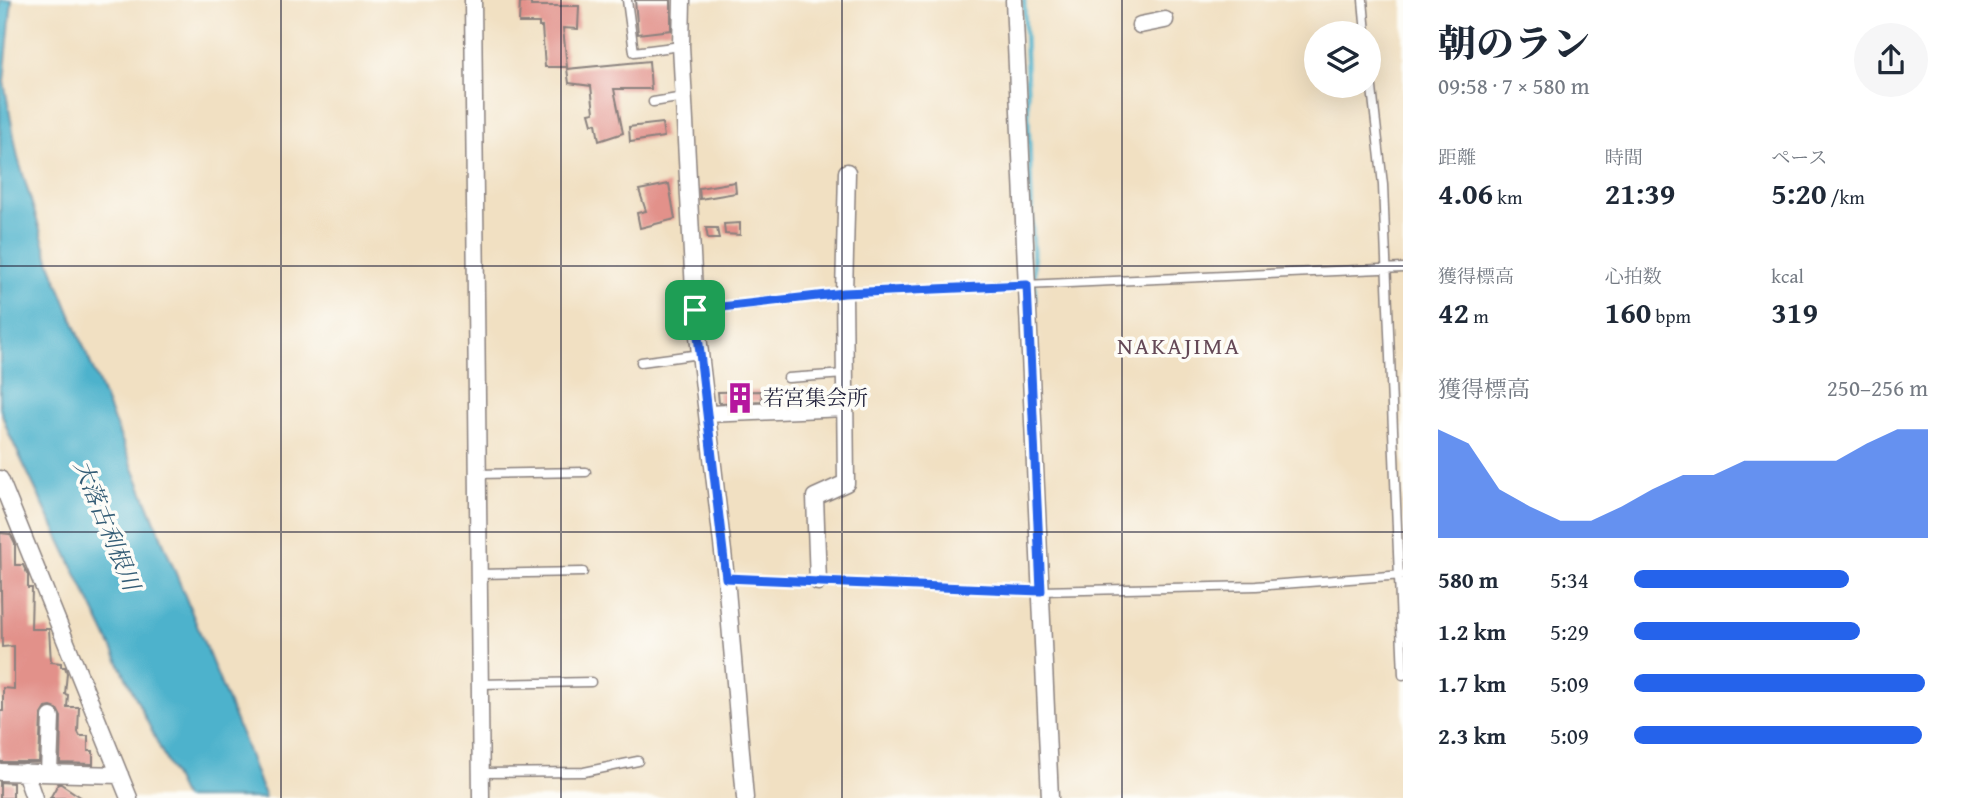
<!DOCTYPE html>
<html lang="ja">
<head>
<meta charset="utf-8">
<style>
	:root { --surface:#fff; --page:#f6f6f7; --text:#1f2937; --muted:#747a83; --accent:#2563eb }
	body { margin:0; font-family:"Gentium Book Plus","Noto Serif JP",serif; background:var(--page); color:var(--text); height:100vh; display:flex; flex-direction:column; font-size:26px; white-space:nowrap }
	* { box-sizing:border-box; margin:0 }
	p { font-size:23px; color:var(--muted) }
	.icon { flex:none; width:38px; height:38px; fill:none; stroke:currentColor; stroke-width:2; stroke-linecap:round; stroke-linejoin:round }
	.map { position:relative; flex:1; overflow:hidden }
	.panel { display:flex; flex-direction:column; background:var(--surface); width:560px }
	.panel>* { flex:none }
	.buttons { position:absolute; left:1304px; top:21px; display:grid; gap:14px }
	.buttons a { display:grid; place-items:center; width:77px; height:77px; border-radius:50%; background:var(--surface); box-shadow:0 7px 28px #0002; font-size:35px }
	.pin { position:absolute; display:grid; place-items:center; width:60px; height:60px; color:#fff; margin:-30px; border-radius:14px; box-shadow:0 4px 10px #0006 }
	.round { display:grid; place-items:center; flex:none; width:74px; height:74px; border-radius:37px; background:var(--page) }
	.overview { display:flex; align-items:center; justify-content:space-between; height:119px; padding:0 35px }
	h1 { font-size:38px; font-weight:800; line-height:52px }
	.stats { display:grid; grid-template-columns:repeat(3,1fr); gap:10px; height:119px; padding:7px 35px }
	.stats div { display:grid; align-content:center }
	.stats b { font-size:30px; font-weight:800 }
	.stats small { font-size:19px; font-weight:400 }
	.stats p { font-size:19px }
	.chart { height:196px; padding:14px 35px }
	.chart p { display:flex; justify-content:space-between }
	.chart svg { width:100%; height:126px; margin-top:7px; fill:var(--accent); opacity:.7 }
	ul { padding:0 35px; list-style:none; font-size:23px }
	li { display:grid; grid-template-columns:112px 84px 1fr; align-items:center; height:52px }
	li i { height:18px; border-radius:9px; background:var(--accent) }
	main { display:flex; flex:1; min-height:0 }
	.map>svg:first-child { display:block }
	.water { fill:#4db2cc; stroke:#386a84; stroke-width:2 }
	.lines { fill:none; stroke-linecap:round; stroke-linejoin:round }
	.stream { stroke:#4db2cc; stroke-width:4.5 }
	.building { fill:#e2918a }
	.lane-casing { stroke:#8a817e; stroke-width:11 }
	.street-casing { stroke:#8a817e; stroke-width:19 }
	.lane { stroke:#fff; stroke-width:8 }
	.street { stroke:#fff; stroke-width:16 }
	.route-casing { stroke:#fff; stroke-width:14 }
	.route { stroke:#2563eb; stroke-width:9 }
	.grid { fill:none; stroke:#22223b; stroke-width:2; stroke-opacity:0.55 }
	.labels { text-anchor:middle; stroke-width:7; stroke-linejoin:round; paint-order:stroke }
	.poi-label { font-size:21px; fill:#22223b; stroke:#fdfcf7; text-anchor:start }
	.water-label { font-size:23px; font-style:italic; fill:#335c75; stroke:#fdfcf7 }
	.quarter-label { font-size:24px; letter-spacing:2px; fill:#654957; stroke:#fdfcf7 }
</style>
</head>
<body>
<main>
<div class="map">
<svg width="1403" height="798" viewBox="0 0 1403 798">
	<rect width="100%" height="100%" fill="#fdfcf7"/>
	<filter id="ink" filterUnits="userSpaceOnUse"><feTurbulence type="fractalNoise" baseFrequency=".0143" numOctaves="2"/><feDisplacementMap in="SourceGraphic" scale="14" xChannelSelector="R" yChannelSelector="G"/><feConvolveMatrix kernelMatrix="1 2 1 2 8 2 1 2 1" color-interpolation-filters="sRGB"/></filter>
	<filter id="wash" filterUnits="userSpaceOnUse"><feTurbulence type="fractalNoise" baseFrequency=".00686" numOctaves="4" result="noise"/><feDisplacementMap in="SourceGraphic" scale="28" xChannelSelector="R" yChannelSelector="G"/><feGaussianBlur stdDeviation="1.57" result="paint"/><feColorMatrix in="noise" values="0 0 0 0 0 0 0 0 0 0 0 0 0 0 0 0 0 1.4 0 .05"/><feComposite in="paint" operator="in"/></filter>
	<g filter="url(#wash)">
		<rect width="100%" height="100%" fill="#f1e0c2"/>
		<!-- water -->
		<path class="water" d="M0 0H12L4 82 18 158 51 266 244 741 265 798H184L9 434 0 408Z"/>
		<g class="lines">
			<!-- stream -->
			<path class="stream" d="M1024 0 1035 301"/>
		</g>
		<g id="blocks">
			<!-- building -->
			<path class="building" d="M635 0H671V30L638 34Z
				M520 2 531 3V6H579L578 29 563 28 567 67H545L542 27H539V23H519Z
				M649 61 651 89H614L623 133 599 141 596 123 592 124 589 113 594 112 591 86 569 83 567 69Z
				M662 123 664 137 630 142 629 127Z
				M735 182 736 193 700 199 699 188Z
				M669 184 675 219 640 228 637 213 646 211 639 190Z
				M740 223V235L725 234 724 224Z
				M706 228H717L719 239H708Z
				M761 391 762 401 719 403 718 392Z
				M0 533 10 534 12 537 15 543V565H23L28 575V588H32L31 629H49L51 662 61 663V667H65L67 673 65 694 68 695 67 707H79L78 732 80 736H88V751H93V764L60 763 61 717 57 709 51 707 46 708 41 716 39 762H0V711H3V688L14 689V646L2 647Z
				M0 782 13 783V798H0Z
				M58 784H61L82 798H50Z"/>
		</g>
	</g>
	<g filter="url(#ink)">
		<use href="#blocks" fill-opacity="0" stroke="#8a817e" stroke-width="2"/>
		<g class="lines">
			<defs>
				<path id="lane" d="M627 0 634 52 681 46
					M1363 0 1366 33
					M1368 53 1383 185 1403 675
					M653 102 684 97
					M695 310 844 293 1403 268
					M641 362 700 354
					M788 378 845 374
					M478 474 586 472
					M479 574 583 572
					M726 578 1041 591 1256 586 1403 575
					M480 684 591 682
					M480 773 584 772 638 761"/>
				<path id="street" d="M473 0 481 798
					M682 0 681 46 695 310 726 578 745 798
					M1014 0 1050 798
					M1140 25 1165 20
					M707 414 845 408
					M0 479 129 798
					M818 582 815 497 846 483 844 293 847 172
					M0 772 120 775
					M25 772 34 798
					M49 773 51 717"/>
			</defs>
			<!-- lane casing -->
			<use href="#lane" class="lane-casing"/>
			<!-- street casing -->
			<use href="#street" class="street-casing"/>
			<!-- lane -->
			<use href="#lane" class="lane"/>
			<!-- street -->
			<use href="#street" class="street"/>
		</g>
	</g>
	<g class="lines" filter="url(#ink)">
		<defs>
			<path id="route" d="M1027 285 1041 591 726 578 695 310 844 293Z"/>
		</defs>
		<!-- route casing -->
		<use href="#route" class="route-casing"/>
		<!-- route -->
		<use href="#route" class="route"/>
	</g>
	<!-- grid -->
	<path class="grid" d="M281 0V798M561 0V798M842 0V798M1122 0V798M0 266H1403M0 532H1403"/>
	<!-- icons -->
	<defs>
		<symbol id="building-bare" viewBox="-9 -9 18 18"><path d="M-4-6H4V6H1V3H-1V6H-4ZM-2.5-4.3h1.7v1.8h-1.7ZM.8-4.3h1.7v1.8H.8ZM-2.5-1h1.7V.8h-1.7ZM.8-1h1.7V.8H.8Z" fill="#b5179e" stroke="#fdfcf7" stroke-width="2.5" paint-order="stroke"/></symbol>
	</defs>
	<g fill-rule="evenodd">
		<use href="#building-bare" x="718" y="376" width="44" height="44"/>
	</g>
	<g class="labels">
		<!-- poi labels -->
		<g class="poi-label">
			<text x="763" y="405">若宮集会所</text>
		</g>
		<!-- water labels -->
		<g class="water-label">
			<text transform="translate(107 525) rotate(68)" y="8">大落古利根川</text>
		</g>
		<!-- quarter labels -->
		<g class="quarter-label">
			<text x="1179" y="354">NAKAJIMA</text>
		</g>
	</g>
</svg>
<div class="buttons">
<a><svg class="icon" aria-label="layers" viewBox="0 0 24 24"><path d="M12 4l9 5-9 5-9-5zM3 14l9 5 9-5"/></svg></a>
</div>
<div class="pin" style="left:695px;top:310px;background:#1e9e55"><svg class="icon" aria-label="arrive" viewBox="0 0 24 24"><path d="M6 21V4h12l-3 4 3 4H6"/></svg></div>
</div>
<section class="panel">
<div class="overview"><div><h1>朝のラン</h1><p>09:58 · 7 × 580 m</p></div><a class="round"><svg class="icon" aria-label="share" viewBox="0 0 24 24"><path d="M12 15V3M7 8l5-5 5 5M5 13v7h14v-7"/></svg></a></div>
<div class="stats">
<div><p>距離</p><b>4.06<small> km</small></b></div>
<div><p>時間</p><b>21:39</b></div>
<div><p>ペース</p><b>5:20<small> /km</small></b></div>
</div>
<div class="stats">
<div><p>獲得標高</p><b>42<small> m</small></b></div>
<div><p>心拍数</p><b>160<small> bpm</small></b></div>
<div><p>kcal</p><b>319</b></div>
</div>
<div class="chart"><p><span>獲得標高</span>250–256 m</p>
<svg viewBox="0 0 160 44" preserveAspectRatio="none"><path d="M0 44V6L10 11L20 27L30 33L40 38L50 38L60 33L70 27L80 22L90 22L100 17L110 17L120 17L130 17L140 11L150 6L160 6V44z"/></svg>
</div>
<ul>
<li><b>580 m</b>5:34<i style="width:73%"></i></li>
<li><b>1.2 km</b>5:29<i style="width:77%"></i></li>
<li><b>1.7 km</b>5:09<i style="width:99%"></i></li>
<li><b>2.3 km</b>5:09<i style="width:98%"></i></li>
</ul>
</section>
</main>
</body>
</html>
